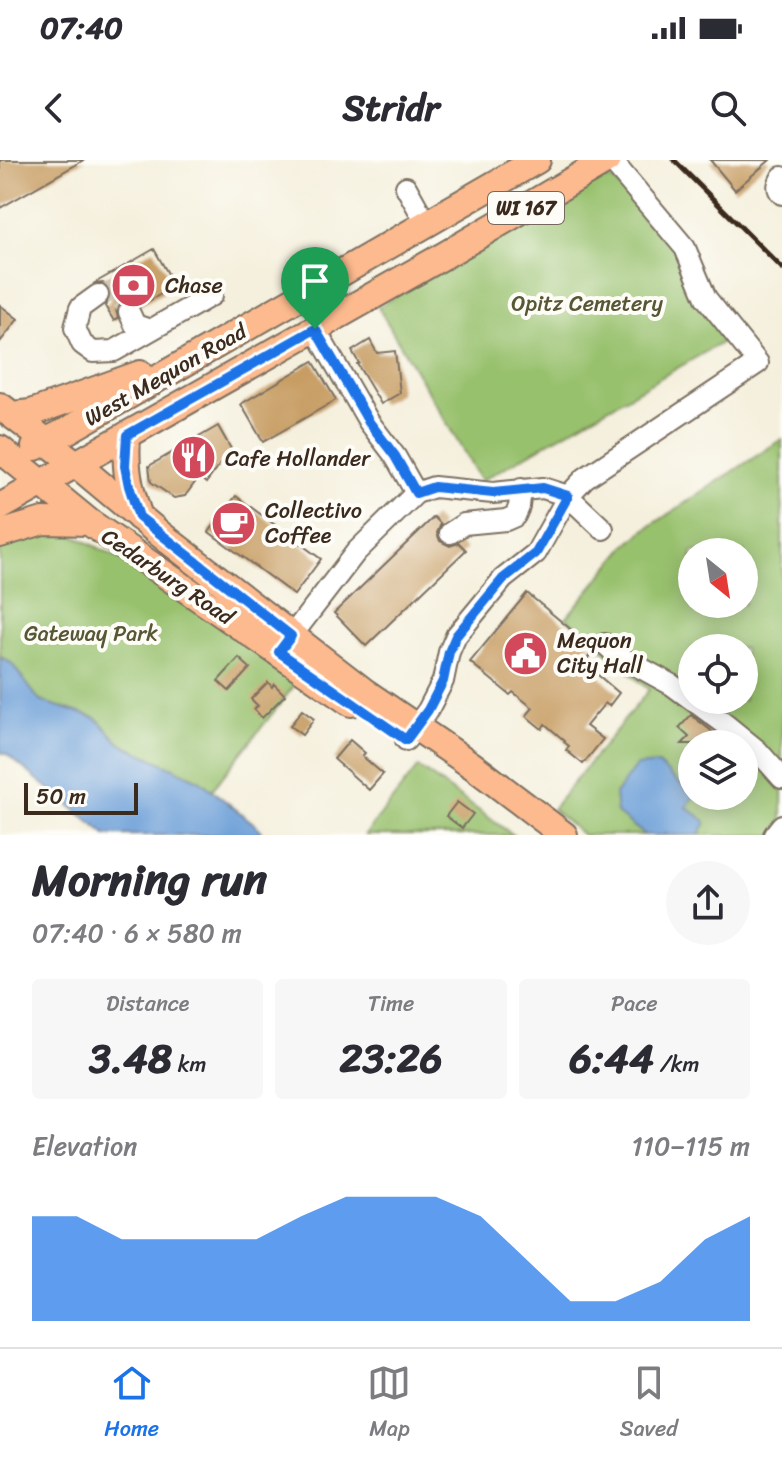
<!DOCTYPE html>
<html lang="en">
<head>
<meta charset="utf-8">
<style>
	:root { --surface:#fff; --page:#f7f7f7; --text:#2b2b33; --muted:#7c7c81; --line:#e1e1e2; --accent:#1a73e8 }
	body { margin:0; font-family:Sriracha,sans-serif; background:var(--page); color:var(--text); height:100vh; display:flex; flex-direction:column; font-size:30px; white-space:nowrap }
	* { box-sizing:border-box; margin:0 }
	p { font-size:26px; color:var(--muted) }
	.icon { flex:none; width:44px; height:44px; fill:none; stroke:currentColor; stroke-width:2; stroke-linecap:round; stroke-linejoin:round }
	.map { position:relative; height:675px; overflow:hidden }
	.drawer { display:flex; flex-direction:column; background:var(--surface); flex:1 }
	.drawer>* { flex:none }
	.needle { width:52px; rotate:150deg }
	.fabs { position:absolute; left:678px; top:378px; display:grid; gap:16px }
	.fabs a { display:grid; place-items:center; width:80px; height:80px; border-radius:50%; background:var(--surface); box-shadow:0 4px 20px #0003; font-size:40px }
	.scale { position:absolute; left:24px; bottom:20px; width:114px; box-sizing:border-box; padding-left:8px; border:4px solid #3b2a1e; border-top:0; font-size:22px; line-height:28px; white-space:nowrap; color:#3b2a1e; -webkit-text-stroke:6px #fdfcf7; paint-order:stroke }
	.pin { position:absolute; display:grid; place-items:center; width:68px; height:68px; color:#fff; margin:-82px -34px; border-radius:50% 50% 50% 0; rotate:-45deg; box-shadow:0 0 8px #0007 }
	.pin .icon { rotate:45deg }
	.round { display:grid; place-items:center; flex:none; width:84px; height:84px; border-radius:42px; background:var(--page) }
	.headline { display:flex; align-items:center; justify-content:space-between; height:136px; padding:0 32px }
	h1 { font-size:44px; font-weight:700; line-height:60px }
	.stats { display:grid; grid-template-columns:repeat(3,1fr); gap:12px; height:136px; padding:8px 32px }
	.stats div { display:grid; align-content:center; border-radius:8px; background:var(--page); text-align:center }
	.stats b { font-size:40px; font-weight:700 }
	.stats small { font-size:22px; font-weight:400 }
	.stats p { font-size:22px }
	.chart { height:224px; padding:16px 32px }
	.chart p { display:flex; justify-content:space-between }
	.chart svg { width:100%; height:144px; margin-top:8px; fill:var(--accent); opacity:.7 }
	.status { display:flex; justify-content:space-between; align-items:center; height:56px; padding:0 40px; background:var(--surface); direction:ltr }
	.status svg { height:22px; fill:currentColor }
	header { display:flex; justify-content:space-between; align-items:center; height:104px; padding:0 32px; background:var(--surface); font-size:36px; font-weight:700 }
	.dock { display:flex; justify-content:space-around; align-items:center; height:112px; border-top:2px solid var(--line); background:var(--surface); font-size:22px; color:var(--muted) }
	.dock a { display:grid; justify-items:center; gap:4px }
	.dock .current { color:var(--accent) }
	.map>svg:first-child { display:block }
	.green { fill:#98c16d; stroke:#6a7646; stroke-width:2; fill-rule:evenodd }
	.water { fill:#6c9fd8; stroke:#54647b; stroke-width:2 }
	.building { fill:#c79d63 }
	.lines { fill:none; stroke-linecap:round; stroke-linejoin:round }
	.minor-tunnel { stroke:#d0c8b7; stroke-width:20; stroke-dasharray:20 10; stroke-linecap:butt }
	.minor-casing { stroke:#7c6f61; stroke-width:24 }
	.major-casing { stroke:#7c6f61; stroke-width:30 }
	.minor { stroke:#fff; stroke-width:20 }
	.major { stroke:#fcba8e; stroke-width:26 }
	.rail { stroke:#3b2a1e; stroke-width:5 }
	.route-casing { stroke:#fff; stroke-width:16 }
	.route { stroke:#1a73e8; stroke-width:10 }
	.labels { text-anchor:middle; stroke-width:8; stroke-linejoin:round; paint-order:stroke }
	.shield { fill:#fdfcf7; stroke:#75695f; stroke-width:2 }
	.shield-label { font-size:20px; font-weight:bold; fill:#3b2a1e }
	.poi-label { font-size:22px; fill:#3b2a1e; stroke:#fdfcf7; text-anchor:start }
	.park-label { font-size:22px; fill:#575736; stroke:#fdfcf7 }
	.street-label { font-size:22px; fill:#3b2a1e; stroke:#fdfcf7 }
</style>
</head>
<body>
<div class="status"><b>07:40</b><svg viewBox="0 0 49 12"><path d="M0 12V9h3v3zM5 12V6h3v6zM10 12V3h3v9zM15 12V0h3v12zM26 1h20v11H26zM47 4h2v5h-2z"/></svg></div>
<header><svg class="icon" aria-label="back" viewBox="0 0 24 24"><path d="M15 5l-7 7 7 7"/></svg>Stridr<svg class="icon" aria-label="search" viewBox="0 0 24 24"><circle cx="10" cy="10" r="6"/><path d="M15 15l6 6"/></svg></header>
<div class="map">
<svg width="782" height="675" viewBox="0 0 782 675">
	<rect width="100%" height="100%" fill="#fdfcf7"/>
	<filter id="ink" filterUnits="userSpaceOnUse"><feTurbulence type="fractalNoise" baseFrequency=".0125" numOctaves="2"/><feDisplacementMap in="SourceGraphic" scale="16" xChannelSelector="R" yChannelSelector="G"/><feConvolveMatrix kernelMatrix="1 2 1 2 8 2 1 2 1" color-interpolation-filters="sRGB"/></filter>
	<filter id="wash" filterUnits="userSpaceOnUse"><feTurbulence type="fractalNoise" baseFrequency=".006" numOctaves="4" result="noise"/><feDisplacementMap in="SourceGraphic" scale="32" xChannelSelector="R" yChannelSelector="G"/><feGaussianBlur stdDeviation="1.8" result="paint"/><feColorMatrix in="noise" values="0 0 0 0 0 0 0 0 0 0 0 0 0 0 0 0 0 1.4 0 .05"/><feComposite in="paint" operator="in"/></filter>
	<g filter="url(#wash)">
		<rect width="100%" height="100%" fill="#f5f0dd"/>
		<!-- green -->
		<path class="green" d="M601 18 613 20 675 88 728 179 481 321 378 147Z
			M782 279V675H583L552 649 649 530 566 458 625 387 643 371ZM692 392H744V444H692ZM692 488H744V540H692ZM692 584H744V636H692Z
			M61 369 131 404 302 516 212 630 199 620 121 584 96 558 40 541 11 503 0 497V380Z
			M418 607 513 675H365Z"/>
		<!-- water -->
		<path class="water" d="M0 497 11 503 40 541 96 558 121 584 199 620 257 666 263 675H106L6 594 0 592Z
			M658 604 694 636 687 647 705 661V665L698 675H667L665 673 664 675H645L617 653 615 634 636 606Z"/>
		<g id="blocks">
			<!-- building -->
			<path class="building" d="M0 0H84L0 48Z
				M710 0H770L735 30Z
				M154 89 175 126 140 146 131 139 123 141 116 150 118 158 114 161 105 146 110 140 109 128 103 123 93 124Z
				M0 145 18 159 0 182Z
				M370 180 377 193 395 191 400 233 381 244 357 204 359 203 352 191Z
				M313 201 336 240 263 282 241 244Z
				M218 266 231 289 206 323 199 317 185 336 174 338 151 322 149 306Z
				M236 336 321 399 294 435 209 372Z
				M434 357 441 364 437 373 440 381 450 386 459 383 466 390 366 486 334 453Z
				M527 433 592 487 594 490 584 503 619 533 609 546 605 543 586 566 603 579 583 604 566 590 569 586 564 582 565 581 545 564 542 569 526 556 533 548 513 532 510 535 470 502Z
				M239 498 250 508 229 531 218 521Z
				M268 522 272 527 274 524 285 535 262 558 254 549 258 546 251 539Z
				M302 550 314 559 302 575 290 566Z
				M691 555 709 569 726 584H682L689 577 679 568Z
				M350 580 365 593 362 596 383 614 369 630 334 599Z
				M457 642 473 654 462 668 446 656Z"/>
		</g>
	</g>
	<g filter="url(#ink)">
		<use href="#blocks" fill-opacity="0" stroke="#7c6f61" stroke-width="2"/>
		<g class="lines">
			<!-- minor-tunnel -->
			<path class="minor-tunnel" d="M98 135 116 131 129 152"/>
			<defs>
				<path id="minor" d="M782 17C778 24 776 28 782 34
					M406 27 426 63
					M98 135 80 148 75 168 82 184 93 192 114 191 212 135
					M129 152 135 165 150 170
					M315 169 369 262 395 296 416 333 434 327 493 333 543 328 568 336 603 369
					M450 373 464 364 506 360 515 356 519 347 521 329
					M605 484 617 495 672 525 725 564 757 590 782 618
					M283 487 356 392 416 333
					M406 580 428 550 443 521 449 492 456 476 503 419 536 393 568 336 585 318 758 203 706 138 685 88 611 0
					M774 675 782 665"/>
				<path id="major" d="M0 246 76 304 160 374 366 533 473 606 564 675
					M12 255 31 253 140 214
					M127 275C125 310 128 324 139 357
					M35 287 65 272 537 0
					M0 289 89 362 351 543
					M0 347 445 95 607 0
					M0 374 43 361 89 362"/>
			</defs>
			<!-- minor casing -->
			<use href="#minor" class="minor-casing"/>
			<!-- major casing -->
			<use href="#major" class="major-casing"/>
			<!-- minor -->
			<use href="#minor" class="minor"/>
			<!-- major -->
			<use href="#major" class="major"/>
			<!-- rail -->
			<path class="rail" d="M674 0 782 108"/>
		</g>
	</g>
	<g class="lines" filter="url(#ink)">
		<defs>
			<path id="route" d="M315 169 369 262 395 296 416 333 434 327 493 333 543 328 568 336 536 393 503 419 456 476 449 492 443 521 428 550 406 580 279 492 291 476 139 357 129 326 125 306 127 275Z"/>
		</defs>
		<!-- route casing -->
		<use href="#route" class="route-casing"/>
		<!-- route -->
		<use href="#route" class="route"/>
	</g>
	<!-- icons -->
	<defs>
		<symbol id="bank-disc" viewBox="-11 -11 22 22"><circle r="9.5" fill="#d1495b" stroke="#fdfcf7"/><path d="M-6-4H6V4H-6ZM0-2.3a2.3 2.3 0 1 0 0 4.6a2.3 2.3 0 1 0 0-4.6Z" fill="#fff"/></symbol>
		<symbol id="restaurant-disc" viewBox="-11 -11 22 22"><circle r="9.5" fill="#d1495b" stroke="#fdfcf7"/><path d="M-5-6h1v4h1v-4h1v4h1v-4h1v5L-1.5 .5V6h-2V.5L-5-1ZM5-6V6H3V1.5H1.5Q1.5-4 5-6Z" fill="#fff"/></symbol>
		<symbol id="cafe-disc" viewBox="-11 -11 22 22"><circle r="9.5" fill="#d1495b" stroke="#fdfcf7"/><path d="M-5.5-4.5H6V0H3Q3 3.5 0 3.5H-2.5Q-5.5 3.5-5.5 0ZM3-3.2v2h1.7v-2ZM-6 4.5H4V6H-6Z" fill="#fff"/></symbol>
		<symbol id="civic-disc" viewBox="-11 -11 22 22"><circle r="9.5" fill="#d1495b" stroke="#fdfcf7"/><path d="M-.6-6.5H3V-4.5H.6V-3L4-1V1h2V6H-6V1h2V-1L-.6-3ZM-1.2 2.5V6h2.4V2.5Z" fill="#fff"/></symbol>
	</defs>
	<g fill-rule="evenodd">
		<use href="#bank-disc" x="108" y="100" width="51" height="51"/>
		<use href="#restaurant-disc" x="168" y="272" width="51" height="51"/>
		<use href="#cafe-disc" x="208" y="338" width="51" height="51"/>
		<use href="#civic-disc" x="500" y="468" width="51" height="51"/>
	</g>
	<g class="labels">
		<!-- shield labels -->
		<rect class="shield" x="488" y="32" width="76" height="32" rx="6"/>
		<g class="shield-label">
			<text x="526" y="55">WI 167</text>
		</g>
		<!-- poi labels -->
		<g class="poi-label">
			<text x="165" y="133">Chase</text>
			<text x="225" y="306">Cafe Hollander</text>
			<text x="265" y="358">Collectivo<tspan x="265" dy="25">Coffee</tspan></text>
			<text x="557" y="488">Mequon<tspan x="557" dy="25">City Hall</tspan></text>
		</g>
		<!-- park labels -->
		<g class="park-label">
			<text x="587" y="151">Opitz Cemetery</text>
			<text x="91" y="481">Gateway Park</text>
		</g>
		<!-- street labels -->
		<g class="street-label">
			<text transform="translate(165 214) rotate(-30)" y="8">West Mequon Road</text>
			<text transform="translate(168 416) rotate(34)" y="8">Cedarburg Road</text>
		</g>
	</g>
</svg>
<div class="fabs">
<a><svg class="needle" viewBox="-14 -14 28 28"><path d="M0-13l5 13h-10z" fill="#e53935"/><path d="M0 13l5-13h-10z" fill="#7c7c81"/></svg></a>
<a><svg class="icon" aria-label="locate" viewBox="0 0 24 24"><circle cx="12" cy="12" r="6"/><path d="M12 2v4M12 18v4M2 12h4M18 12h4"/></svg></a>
<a><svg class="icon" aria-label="layers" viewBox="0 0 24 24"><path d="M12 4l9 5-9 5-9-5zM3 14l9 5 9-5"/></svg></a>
</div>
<div class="scale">50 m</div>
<div class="pin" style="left:315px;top:169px;background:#1e9e55"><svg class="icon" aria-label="arrive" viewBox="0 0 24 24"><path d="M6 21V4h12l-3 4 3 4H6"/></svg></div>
</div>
<section class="drawer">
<div class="headline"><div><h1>Morning run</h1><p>07:40 · 6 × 580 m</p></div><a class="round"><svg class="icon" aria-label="share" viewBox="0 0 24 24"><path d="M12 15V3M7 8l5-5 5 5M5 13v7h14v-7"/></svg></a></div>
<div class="stats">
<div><p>Distance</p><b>3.48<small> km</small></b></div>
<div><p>Time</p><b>23:26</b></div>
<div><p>Pace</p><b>6:44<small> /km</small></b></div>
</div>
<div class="chart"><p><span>Elevation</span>110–115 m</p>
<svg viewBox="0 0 160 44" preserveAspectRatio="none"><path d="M0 44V12L10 12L20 19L30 19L40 19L50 19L60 12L70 6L80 6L90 6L100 12L110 25L120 38L130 38L140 32L150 19L160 12V44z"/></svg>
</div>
</section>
<nav class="dock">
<a class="current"><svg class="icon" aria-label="home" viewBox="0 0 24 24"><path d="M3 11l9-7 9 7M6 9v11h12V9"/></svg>Home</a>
<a><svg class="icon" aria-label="map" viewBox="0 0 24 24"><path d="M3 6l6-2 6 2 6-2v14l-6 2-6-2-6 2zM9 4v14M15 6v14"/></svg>Map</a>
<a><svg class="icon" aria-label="saved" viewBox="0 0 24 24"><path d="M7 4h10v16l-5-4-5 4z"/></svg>Saved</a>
</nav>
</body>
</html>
